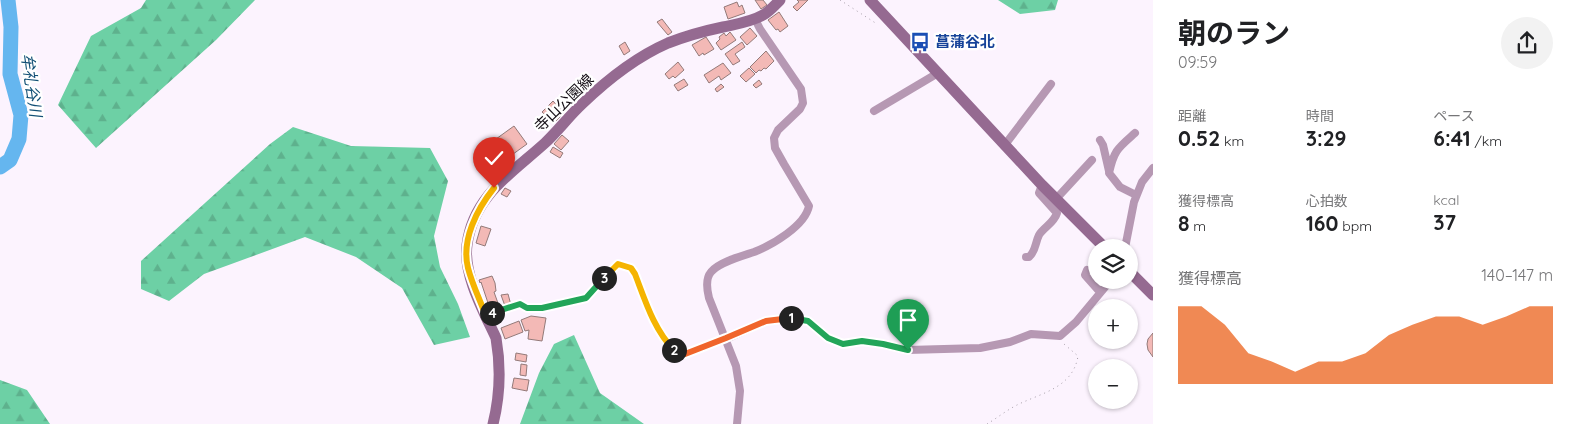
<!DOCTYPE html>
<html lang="ja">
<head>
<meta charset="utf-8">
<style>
	:root { --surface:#fff; --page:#f2f2f2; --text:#202124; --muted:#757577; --accent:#ea580c }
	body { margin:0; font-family:Quicksand,"Noto Sans JP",sans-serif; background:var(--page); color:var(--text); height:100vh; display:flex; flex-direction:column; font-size:19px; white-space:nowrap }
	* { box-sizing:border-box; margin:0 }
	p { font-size:16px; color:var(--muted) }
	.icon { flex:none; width:28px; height:28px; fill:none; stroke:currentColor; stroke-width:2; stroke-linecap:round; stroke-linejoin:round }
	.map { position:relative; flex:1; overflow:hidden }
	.sheet { display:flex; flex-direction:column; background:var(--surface); width:425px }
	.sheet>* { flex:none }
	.tools { position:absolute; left:1088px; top:239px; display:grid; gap:10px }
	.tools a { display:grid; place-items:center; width:50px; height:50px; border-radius:50%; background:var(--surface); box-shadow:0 1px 4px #0004; font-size:25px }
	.pin { position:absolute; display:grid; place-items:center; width:42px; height:42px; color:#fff; margin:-51px -21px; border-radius:50% 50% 50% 0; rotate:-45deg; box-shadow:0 0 5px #0007 }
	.pin .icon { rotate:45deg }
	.km { position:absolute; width:25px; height:25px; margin:-12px; border-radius:50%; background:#222; color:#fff; font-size:14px; line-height:25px; text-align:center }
	.round { display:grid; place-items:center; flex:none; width:52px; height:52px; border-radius:26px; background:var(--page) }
	.summary { display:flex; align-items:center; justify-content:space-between; height:85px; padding:0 25px }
	h1 { font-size:28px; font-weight:700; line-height:38px }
	.metrics { display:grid; grid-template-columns:repeat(3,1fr); gap:8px; height:85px; padding:5px 25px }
	.metrics div { display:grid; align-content:center }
	.metrics b { font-size:21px; font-weight:700 }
	.metrics small { font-size:14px; font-weight:400 }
	.metrics p { font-size:14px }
	.chart { height:140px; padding:10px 25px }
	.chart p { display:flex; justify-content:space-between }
	.chart svg { width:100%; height:90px; margin-top:5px; fill:var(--accent); opacity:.7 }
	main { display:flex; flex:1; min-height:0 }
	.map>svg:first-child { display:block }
	.forest { fill:url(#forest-firs) }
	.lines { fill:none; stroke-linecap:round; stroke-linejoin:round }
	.river { stroke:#65b6ef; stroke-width:15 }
	.building { fill:#f3b9b6; stroke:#937a79 }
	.path { stroke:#a69ea8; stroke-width:1; stroke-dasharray:1 4; stroke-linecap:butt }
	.street { stroke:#b698b3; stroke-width:8 }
	.secondary { stroke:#956a91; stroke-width:11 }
	.split-1-casing { stroke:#fff; stroke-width:10 }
	.split-2-casing { stroke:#fff; stroke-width:10 }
	.split-3-casing { stroke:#fff; stroke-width:10 }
	.split-4-casing { stroke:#fff; stroke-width:10 }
	.split-5-casing { stroke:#fff; stroke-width:10 }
	.split-1 { stroke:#22a559; stroke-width:6 }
	.split-2 { stroke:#f0652b; stroke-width:6 }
	.split-3 { stroke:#f5b400; stroke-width:6 }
	.split-4 { stroke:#22a559; stroke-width:6 }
	.split-5 { stroke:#f5b400; stroke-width:6 }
	.labels { text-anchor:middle; stroke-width:4.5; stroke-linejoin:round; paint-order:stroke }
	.transit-label { font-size:15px; font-weight:bold; fill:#164399; stroke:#fff; text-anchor:start }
	.street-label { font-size:15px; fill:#140e15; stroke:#fff }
	.water-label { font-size:16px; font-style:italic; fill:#135076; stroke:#fff }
</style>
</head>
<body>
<main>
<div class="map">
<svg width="1153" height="424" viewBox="0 0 1153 424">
	<defs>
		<pattern id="forest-firs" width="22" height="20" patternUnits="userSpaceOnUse" patternTransform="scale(1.25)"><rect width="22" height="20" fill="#6dd0a5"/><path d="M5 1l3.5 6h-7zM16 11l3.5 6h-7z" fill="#5eb18d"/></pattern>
	</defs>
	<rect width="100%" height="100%" fill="#fcf3fe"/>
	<!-- forest -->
	<path class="forest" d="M146 0H255L216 40 96 148 58 105 91 36 141 8Z
		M998 0H1058L1055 10 1020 14Z
		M293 127 351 146 430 148 448 181 434 236 440 267 458 304 470 337 434 345 402 288 356 257 305 237 204 274 169 301 141 289V261L270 144Z
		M574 335 600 393 644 424H520L539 373 554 344Z
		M0 380 27 390 50 424H0Z"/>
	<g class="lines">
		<!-- river -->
		<path class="river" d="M0 167 10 160 19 139 21 115 10 74 11 27 8 0"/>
	</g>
	<!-- building -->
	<path class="building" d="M755 0H763L767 5 761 9Z
		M797 0H808L797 11 793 7 799 2Z
		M737 2 739 7 742 5 745 13 728 19 724 7Z
		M779 12 788 26 780 32 778 29 776 30 768 20Z
		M662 19 672 32 668 35 657 22Z
		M750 28 757 36 747 45 740 37Z
		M730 32 736 40 721 50 716 43 720 39 719 37 724 33 726 36Z
		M706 37 714 49 704 55 703 53 699 56 692 45Z
		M625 42 630 51 624 55 619 46Z
		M742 42 745 47 735 54 740 61 733 65 725 54Z
		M766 51 774 61 766 69 764 68 761 71 759 70 756 73 750 67Z
		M678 62 684 70 675 78 673 76 669 79 665 74Z
		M723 63 731 73 721 80 719 76 709 83 704 75Z
		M749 68 755 74 746 82 740 76Z
		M684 79 688 85 678 91 674 85Z
		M759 80 762 84 756 88 753 85Z
		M721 84 724 87 717 92 715 89Z
		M553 101 564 113 554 123 542 112Z
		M514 126 527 144 509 157 496 139Z
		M562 135 569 141 561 150 554 144Z
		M553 147 563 153 560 158 550 152Z
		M505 188 511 191 507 197 501 194Z
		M481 226 491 229 485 246 476 243Z
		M492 276 495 283 496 291 494 292 499 306 490 309 481 282 480 283 479 280Z
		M508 294 511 305 505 306 501 295Z
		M531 316 546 318 542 341 528 339 529 330 525 331 521 320Z
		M519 321 523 332 505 339 501 328Z
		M1153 333V357L1148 350 1147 344 1148 339Z
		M516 353 527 355 526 362 515 360Z
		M521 364 527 365 526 376 520 375Z
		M514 378 529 380 527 391 512 388Z"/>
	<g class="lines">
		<!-- path -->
		<path class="path" d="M840 0 877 24
			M495 312 520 304 527 308H542L586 298 618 264 631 268 635 274C642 291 663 357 685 354 696 353 709 345 719 341
			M987 424C997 418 1007 410 1017 405 1041 393 1073 388 1078 356L1064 344"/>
		<!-- street -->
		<path class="street" d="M874 111 938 73
			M1135 133C1118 148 1114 150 1109 173L1120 187 1136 195
			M1100 140 1103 145 1109 171
			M1004 146 1051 84
			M1056 199 1092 160
			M1125 248 1134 202 1142 182 1153 168
			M1026 257H1029C1036 251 1035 243 1039 235 1044 227 1054 223 1057 213L1039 193 1042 185
			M1087 270 1085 275 1100 292
			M726 339 766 321 790 318 808 321 829 338 843 344 862 341 883 344 908 350 980 348 1010 342 1031 334 1060 336 1076 322 1111 280
			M737 424 740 391 736 366 709 298C707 290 705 279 711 272 719 262 742 256 754 252 772 245 805 226 809 206L784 164 775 148 774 138 778 130 800 109 803 103 801 89 760 29 755 19"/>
		<!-- secondary -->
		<path class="secondary" d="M870 0 1042 185 1105 248
			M1129 271 1153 295
			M493 424C500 396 501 367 496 338 484 312 463 275 467 245 473 196 512 173 545 143 558 131 569 116 582 104 607 80 636 57 668 43 686 36 704 31 723 27 736 24 751 22 763 15 769 12 775 5 780 0"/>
	</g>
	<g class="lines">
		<defs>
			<path id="split-1" d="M791 318 808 321 828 338 843 344 862 341 883 344 908 350"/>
			<path id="split-2" d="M674 350 685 354 726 338 766 321 791 318"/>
			<path id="split-3" d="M604 278 618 264 631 268 635 274C645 300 654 330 674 350"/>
			<path id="split-4" d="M492 313 520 304 527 308H542L586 298 604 278"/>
			<path id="split-5" d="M492 313 486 316C480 300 472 284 468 268 461 240 477 209 494 188"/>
		</defs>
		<!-- split-1 casing -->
		<use href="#split-1" class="split-1-casing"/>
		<!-- split-2 casing -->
		<use href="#split-2" class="split-2-casing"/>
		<!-- split-3 casing -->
		<use href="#split-3" class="split-3-casing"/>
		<!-- split-4 casing -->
		<use href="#split-4" class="split-4-casing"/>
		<!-- split-5 casing -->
		<use href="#split-5" class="split-5-casing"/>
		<!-- split-1 -->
		<use href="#split-1" class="split-1"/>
		<!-- split-2 -->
		<use href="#split-2" class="split-2"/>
		<!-- split-3 -->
		<use href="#split-3" class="split-3"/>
		<!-- split-4 -->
		<use href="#split-4" class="split-4"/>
		<!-- split-5 -->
		<use href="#split-5" class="split-5"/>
	</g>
	<!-- icons -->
	<defs>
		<symbol id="bus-bare" viewBox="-9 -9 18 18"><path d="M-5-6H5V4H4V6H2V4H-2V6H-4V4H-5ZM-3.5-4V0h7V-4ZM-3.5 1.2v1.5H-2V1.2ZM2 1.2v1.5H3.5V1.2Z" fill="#1a4fb4" stroke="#fff" stroke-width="2.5" paint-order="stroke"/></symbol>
	</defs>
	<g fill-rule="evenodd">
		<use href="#bus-bare" x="906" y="28" width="28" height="28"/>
	</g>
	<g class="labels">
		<!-- transit labels -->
		<g class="transit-label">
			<text x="935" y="47">菖蒲谷北</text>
		</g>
		<!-- street labels -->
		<g class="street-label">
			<text transform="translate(564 103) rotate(-44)" y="5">寺山公園線</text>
		</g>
		<!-- water labels -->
		<g class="water-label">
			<text transform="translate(32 85) rotate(82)" y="6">牟礼谷川</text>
		</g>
	</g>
</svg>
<div class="tools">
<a><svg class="icon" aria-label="layers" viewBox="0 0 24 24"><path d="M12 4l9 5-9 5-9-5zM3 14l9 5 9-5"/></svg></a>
<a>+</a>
<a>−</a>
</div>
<div class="pin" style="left:908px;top:350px;background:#1e9e55"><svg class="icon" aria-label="arrive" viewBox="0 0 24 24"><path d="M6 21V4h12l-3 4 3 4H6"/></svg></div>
<div class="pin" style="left:494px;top:188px;background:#d93025"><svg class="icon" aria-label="check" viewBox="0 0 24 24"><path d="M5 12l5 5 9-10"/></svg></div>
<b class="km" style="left:791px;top:318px">1</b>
<b class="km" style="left:674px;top:350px">2</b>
<b class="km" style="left:604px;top:278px">3</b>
<b class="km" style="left:492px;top:313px">4</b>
</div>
<section class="sheet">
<div class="summary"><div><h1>朝のラン</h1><p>09:59</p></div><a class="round"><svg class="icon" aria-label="share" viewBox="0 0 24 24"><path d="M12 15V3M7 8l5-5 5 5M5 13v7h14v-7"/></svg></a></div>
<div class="metrics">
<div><p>距離</p><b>0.52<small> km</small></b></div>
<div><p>時間</p><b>3:29</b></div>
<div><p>ペース</p><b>6:41<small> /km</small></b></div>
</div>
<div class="metrics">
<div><p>獲得標高</p><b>8<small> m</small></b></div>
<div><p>心拍数</p><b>160<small> bpm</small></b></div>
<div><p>kcal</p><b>37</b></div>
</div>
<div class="chart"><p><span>獲得標高</span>140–147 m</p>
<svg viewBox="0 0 160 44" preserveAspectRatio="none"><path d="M0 44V6L10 6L20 15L30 29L40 33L50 38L60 33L70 33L80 29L90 20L100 15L110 11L120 11L130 15L140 11L150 6L160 6V44z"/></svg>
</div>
</section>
</main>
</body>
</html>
